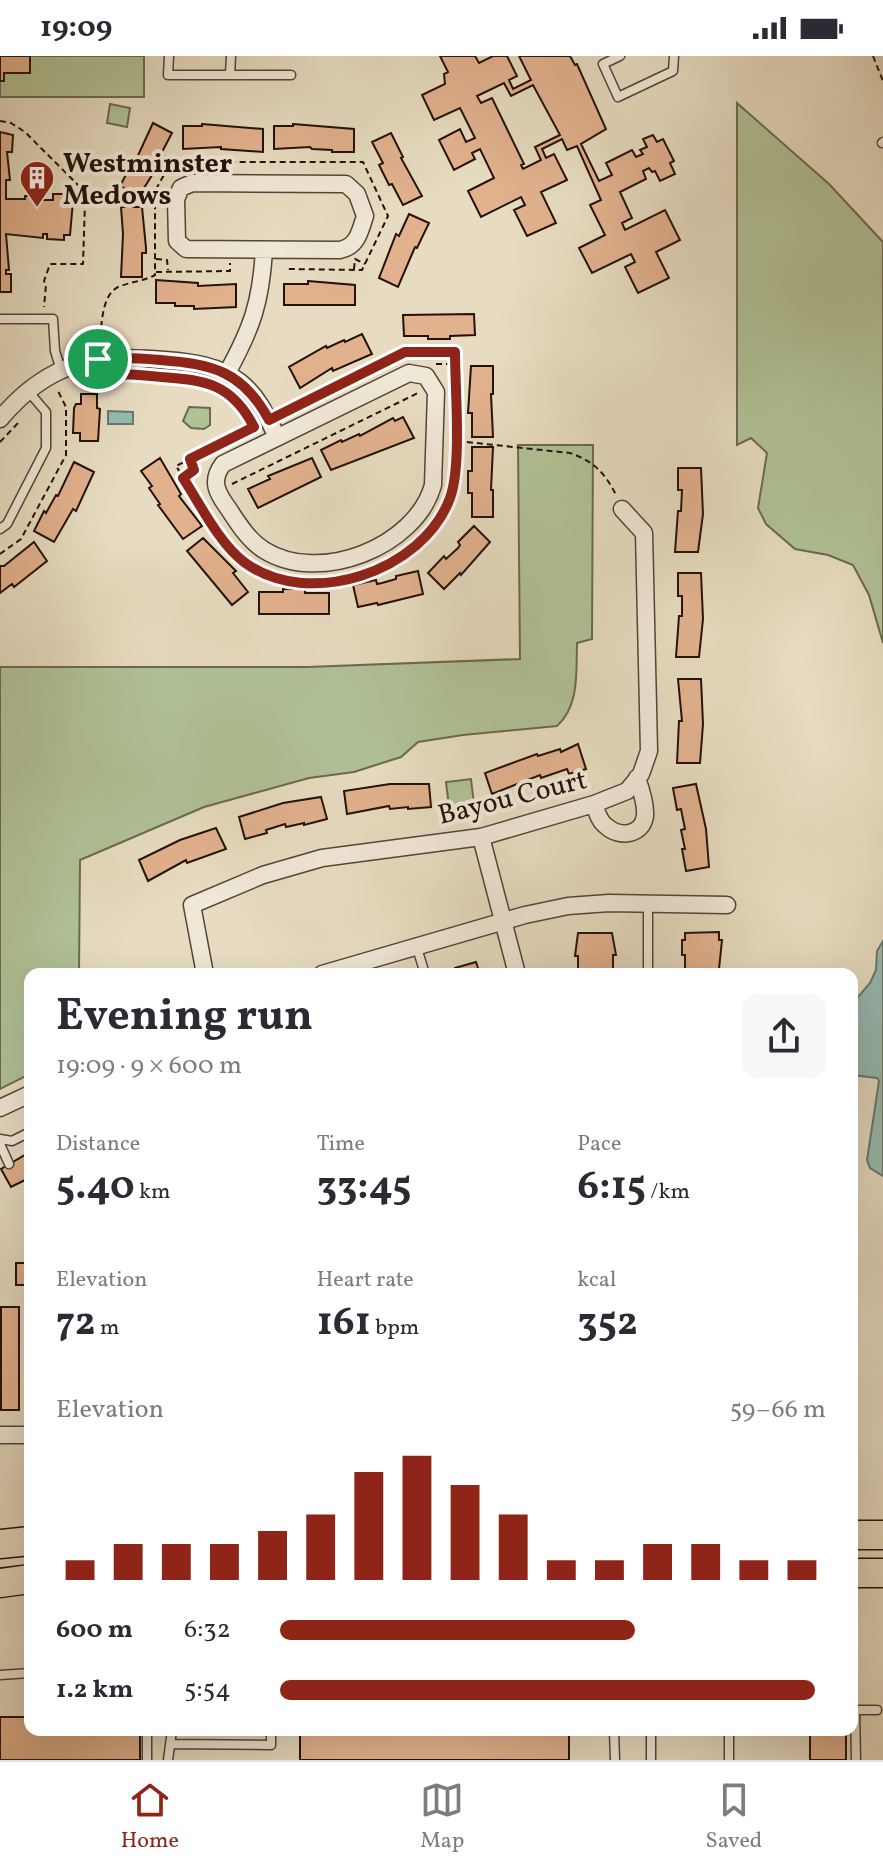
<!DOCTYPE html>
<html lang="en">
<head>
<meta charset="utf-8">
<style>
	:root { --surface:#fff; --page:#f7f7f7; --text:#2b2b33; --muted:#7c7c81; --line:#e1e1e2; --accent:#8f2418 }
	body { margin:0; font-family:Vollkorn,serif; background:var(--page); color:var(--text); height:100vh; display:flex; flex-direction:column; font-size:30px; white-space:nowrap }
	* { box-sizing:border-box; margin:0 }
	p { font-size:26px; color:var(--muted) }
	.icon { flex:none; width:44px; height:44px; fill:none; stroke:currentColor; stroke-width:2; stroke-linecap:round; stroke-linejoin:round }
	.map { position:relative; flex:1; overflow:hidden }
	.sheet { position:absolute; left:24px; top:912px; width:834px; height:768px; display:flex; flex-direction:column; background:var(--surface); border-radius:16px; box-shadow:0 8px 32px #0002 }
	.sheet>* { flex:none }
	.pin { position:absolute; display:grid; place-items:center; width:68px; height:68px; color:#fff; margin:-34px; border:4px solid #fff; border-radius:50%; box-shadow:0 2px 8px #0007 }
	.round { display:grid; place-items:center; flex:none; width:84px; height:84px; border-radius:16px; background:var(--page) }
	.head { display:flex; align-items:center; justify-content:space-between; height:136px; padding:0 32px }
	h1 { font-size:44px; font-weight:700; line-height:60px }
	.metrics { display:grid; grid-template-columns:repeat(3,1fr); gap:12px; height:136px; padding:8px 32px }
	.metrics div { display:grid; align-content:center }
	.metrics b { font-size:40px; font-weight:700 }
	.metrics small { font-size:22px; font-weight:400 }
	.metrics p { font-size:22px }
	.chart { height:224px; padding:16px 32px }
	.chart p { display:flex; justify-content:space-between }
	.chart svg { width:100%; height:144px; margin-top:8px; stroke:var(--accent); stroke-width:6 }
	ul { padding:0 32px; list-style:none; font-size:26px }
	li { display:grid; grid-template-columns:128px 96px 1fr; align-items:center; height:60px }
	li i { height:20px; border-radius:10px; background:var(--accent) }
	.status { display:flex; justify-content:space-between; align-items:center; height:56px; padding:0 40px; background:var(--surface); direction:ltr }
	.status svg { height:22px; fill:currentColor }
	.menu { display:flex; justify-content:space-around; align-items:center; height:112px; border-top:2px solid var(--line); background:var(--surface); font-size:22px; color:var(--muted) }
	.menu a { display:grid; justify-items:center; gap:4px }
	.menu .current { color:var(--accent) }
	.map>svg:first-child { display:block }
	.green { fill:#b1c297; stroke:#6a6a50; stroke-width:2 }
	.water { fill:#97bcb3; stroke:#69786f; stroke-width:2 }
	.building { fill:#e2b28f; stroke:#241109; stroke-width:2; fill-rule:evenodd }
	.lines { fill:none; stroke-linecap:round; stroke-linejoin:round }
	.service-casing { stroke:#554437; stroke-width:11 }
	.minor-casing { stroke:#554437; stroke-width:19 }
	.motorway-casing { stroke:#241109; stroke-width:31 }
	.path { stroke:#241109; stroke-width:2; stroke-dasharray:6 4; stroke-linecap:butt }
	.service { stroke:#efe8d7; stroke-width:8 }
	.minor { stroke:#efe8d7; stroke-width:16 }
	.motorway { stroke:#e7dcc1; stroke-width:28 }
	.route-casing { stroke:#fff; stroke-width:16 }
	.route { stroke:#8f2418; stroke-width:10 }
	.labels { text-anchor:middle; stroke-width:8; stroke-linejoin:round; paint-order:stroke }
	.poi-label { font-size:28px; font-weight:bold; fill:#241109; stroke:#efe8d7; text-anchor:start }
	.street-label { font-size:28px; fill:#241109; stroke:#efe8d7 }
</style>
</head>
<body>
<div class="status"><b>19:09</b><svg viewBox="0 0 49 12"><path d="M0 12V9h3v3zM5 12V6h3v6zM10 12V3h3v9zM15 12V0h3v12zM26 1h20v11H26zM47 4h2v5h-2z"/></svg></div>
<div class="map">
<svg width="883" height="1704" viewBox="0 0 883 1704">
	<rect width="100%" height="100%" fill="#e7dcc1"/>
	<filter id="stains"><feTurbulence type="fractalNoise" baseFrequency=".0025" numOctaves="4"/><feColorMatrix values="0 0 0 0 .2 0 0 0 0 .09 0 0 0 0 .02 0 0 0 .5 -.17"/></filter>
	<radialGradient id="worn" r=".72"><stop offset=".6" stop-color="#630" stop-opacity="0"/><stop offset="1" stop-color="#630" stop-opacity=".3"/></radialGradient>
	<!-- green -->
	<path class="green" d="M0 0H144V41H0Z
		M737 47 829 128 883 186V587L869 539 853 509 828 499 795 493 766 468 758 452 767 397 751 382 737 389Z
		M110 48 130 52 127 71 107 67Z
		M189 351 210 352V369L204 373 191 372 183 365Z
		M518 389H593L592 583 577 587C576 615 580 649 557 670L463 679 418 686 401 701 354 716 309 722 204 751 80 804 79 918H30V1018L0 1033V611H307L520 603Z
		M471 723 474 748 449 751 446 726Z"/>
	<!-- water -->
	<path class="water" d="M108 355 133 356V368H108Z
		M883 885V1120L870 1112 867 1104 879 1025 877 1022 852 1019V948L870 927 876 914 877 895Z"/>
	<!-- building -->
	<path class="building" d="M0 0H30V17H4V25H0Z
		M440 0H475L479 7 493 0H507L517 20 509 24 513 33 531 24 519 0H570L575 9 577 8 606 73 581 88 599 125 612 119 606 107 632 94 636 101 643 98 640 94 647 91 643 83 653 79 657 86 663 83 674 105 670 107 675 118 660 125 655 115 652 116 649 112 643 115 646 123 620 136 632 162 622 167 625 174 665 154 680 184 656 196 669 222 638 237 625 211 635 206 631 198 592 217 579 192 605 179 590 149 601 144 577 90 567 94 562 83 542 93 546 102 554 98 567 124 541 136 556 167 527 180 514 154 525 149 521 141 481 161 468 135 494 122 480 93 472 97 475 103 454 114 439 84 460 73 466 86 475 82 460 52 434 64 422 39 445 28 444 18 448 16ZM504 27 511 40 533 29 560 79 535 91 541 104 523 113 521 109 524 108 492 42 481 47 477 40Z
		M153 67 172 77 161 98 164 100 139 140 120 130 133 105 135 106Z
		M202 68 263 73V96L221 93V91L183 93V70H202Z
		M293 68 354 73V96H332V94L312 93 310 91 274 93V70H293Z
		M0 76 13 79 12 96H7L10 124H6V143H25V140H43V144H53V138H70V145H73L70 179H64V184L47 183V178H43V182L6 178 9 214H6V218H11V236H0Z
		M391 77 403 101 401 102 422 140 403 149 392 128 389 129 379 109 383 107 372 86Z
		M121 151H142L146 192V197H142V221H121L123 178Z
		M409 158 429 167 417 192 415 191 398 231 379 222 396 178 399 180Z
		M156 224 198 227V230L236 228V251L194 253V250H175V247H156Z
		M308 225 355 229V249H284V228H308Z
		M474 258 475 279 450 280V283H428V280H404L403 259Z
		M362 278 372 298 333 315 332 312 300 332 289 311 326 290 327 292 344 284 345 286Z
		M471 310H493V338H491L493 381H472V357H468Z
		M81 338H97V352L100 353 98 385H80V377H73L74 352 76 348H81Z
		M403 361 414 382 331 414 321 394 341 384 342 386 359 378 360 380 393 362 395 365Z
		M472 391H493L491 434H493V461H472V437H468V415H472Z
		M160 402 181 438 179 440 202 470 183 483 158 449 160 448 149 432 152 430 141 415Z
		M312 402 321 421 258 452 248 433 270 423 268 420Z
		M74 406 94 416 76 455 73 453 54 486 34 475 44 455 46 457 56 439 58 440Z
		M678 412H701L703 458 698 496H675L678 455H681L682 434H678Z
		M474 470 490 486 461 519 460 517 444 533 428 517 444 500 446 503 458 492 460 489 458 486Z
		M203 482 236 515 233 517 248 536 232 549 187 495Z
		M34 486 47 505 14 531 12 528 0 537V510H4Z
		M418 515 423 538 378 549 377 547 358 551 353 529 376 524 377 528 382 527 396 523V520Z
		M678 517H701L703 563 699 601H676L679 560H682V540H678Z
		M283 533H305V537H329V558H259V536H283Z
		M678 623H701L703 668 700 707H677L679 665H682Z
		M578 688 586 713 569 718 567 713 541 722 540 719 492 738 485 717 537 698 538 700 560 693 561 696Z
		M390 728H429L431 751 408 753V751L390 753 389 750 347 758 344 735Z
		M696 728 706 773 709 811 686 815 682 793H685L681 774 685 773 681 753 677 754 673 732Z
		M321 741 327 763 304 769V767L286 771 285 768 266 774 267 777 245 783 239 761 283 747Z
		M216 772 226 793 187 807 186 804 148 825 139 804 180 784Z
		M719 876V884H722L719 913H722V918H682V914H685V899H682V884H685V877Z
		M578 877H612L616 899H613V914H616V918H575V914H578V900H575Z
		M476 906 480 918H456L455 912Z
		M30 1096V1125L27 1126 25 1124 11 1131 1 1113Z
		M16 1207H30V1232V1229H16Z
		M1 1251H19V1354H1Z
		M0 1661H30V1674H124V1678H140V1704H0Z
		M300 1674H569V1704H300Z
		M810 1674H846V1704H810Z"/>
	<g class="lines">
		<defs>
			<path id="service" d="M169 0 168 19H230L231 0
				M620 0 603 8 618 41 673 15 674 0
				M230 19H291
				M882 87 883 86
				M0 263H53L55 295 61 314
				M0 473 7 468 46 392V356L28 335
				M648 848V918
				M417 892 425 918
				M0 1083 12 1085 30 1076
				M0 1088 9 1108
				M0 1619 30 1617
				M614 1674 615 1704
				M651 1674V1704
				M729 1674V1704
				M170 1688 271 1689V1674
				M147 1704V1674
				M168 1704 172 1674
				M856 1704 855 1654H877"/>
			<path id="minor" d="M192 127 346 128 357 138 365 160C360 175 358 190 340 194L186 193 177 185 176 143 181 132Z
				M227 317C252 272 261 246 264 194
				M409 317 426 320 436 336 433 429C416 491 319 529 264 494 248 484 238 467 228 452 217 437 210 425 223 408Z
				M0 363C49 305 93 298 165 304 191 306 218 309 240 326 258 340 267 361 277 381
				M594 748C597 756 599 765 606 770 619 782 642 780 645 760 646 748 641 733 637 722
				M481 781 517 918
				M205 918 192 849 263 819 322 802 481 781 594 748 627 735 641 718 649 695 644 477 622 453
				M322 918 525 859 568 850 609 847 727 849
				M0 1052 30 1038
				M0 1379H30"/>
			<path id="motorway" d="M852 1479H883
				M0 1488 30 1485
				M852 1517H883
				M0 1527 30 1523"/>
		</defs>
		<!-- service casing -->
		<use href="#service" class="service-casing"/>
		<!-- minor casing -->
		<use href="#minor" class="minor-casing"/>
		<!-- motorway casing -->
		<use href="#motorway" class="motorway-casing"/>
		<!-- path -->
		<path class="path" d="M873 0 883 25
			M0 65 11 67 25 76 79 130 85 146 83 208H50L44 225 46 229 44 251
			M169 113 178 118 179 107
			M156 203 167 204 168 214
			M354 213 355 203 365 208
			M156 216 230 215V207
			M99 291C102 274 100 240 118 231 130 226 144 225 155 219V135L171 106H363L388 160 362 214 288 213V210
			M405 296H455V421C443 504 322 556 252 511 220 491 197 442 176 410Z
			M436 308H454
			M130 318 195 324
			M213 328 230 339 245 354
			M248 360 256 375
			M457 385 570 397C594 405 606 418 617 441
			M0 386 18 367
			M183 422 194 414 190 404
			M232 428 420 336
			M0 498 21 483 66 399V351L58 335"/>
		<!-- service -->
		<use href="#service" class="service"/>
		<!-- minor -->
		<use href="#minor" class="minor"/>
		<!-- motorway -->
		<use href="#motorway" class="motorway"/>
	</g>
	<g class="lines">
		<defs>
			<path id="route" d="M405 296H455C455 333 462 410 450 442 423 516 308 554 244 506 219 487 200 448 183 422L194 414 190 403 254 371C232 328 206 324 161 321 140 319 120 317 98 320V303C119 301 139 302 160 304 212 308 243 315 269 364Z"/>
		</defs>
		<!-- route casing -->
		<use href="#route" class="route-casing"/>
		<!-- route -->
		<use href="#route" class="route"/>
	</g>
	<!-- icons -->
	<defs>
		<symbol id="building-pin" viewBox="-11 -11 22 30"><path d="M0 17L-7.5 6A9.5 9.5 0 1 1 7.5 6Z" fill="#8f2418" stroke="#efe8d7"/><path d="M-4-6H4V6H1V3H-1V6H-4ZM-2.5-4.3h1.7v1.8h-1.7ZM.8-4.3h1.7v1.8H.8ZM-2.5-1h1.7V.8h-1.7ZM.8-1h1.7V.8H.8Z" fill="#fff"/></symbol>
	</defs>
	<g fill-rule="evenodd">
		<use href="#building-pin" x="17" y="102" width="40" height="54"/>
	</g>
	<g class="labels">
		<!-- poi labels -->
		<g class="poi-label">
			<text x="63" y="116">Westminster<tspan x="63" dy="32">Medows</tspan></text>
		</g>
		<!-- street labels -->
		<g class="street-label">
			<text transform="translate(512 740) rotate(-14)" y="10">Bayou Court</text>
		</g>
	</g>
	<rect width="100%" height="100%" filter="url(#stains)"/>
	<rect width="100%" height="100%" fill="url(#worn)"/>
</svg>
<div class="pin" style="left:98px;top:303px;background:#1e9e55"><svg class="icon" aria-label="arrive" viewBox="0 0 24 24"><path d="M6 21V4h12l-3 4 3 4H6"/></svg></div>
<section class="sheet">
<div class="head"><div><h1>Evening run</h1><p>19:09 · 9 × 600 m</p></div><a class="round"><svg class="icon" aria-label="share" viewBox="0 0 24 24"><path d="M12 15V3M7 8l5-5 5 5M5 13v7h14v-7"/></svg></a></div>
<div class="metrics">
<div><p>Distance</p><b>5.40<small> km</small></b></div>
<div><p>Time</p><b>33:45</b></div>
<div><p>Pace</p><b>6:15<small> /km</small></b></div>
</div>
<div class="metrics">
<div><p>Elevation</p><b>72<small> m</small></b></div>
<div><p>Heart rate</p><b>161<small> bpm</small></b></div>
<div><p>kcal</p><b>352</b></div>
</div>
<div class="chart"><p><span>Elevation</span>59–66 m</p>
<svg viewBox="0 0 160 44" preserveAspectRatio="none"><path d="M5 44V38M15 44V33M25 44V33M35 44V33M45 44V29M55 44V24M65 44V11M75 44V6M85 44V15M95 44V24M105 44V38M115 44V38M125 44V33M135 44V33M145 44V38M155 44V38"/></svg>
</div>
<ul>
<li><b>600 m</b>6:32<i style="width:65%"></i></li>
<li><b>1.2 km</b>5:54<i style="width:98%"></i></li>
</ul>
</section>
</div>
<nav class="menu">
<a class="current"><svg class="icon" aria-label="home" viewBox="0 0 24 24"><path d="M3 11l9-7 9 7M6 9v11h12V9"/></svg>Home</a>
<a><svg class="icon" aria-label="map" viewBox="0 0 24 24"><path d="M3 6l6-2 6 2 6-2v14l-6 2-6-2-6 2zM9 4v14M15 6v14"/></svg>Map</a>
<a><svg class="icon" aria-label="saved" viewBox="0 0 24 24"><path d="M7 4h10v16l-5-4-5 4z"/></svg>Saved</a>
</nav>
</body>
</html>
